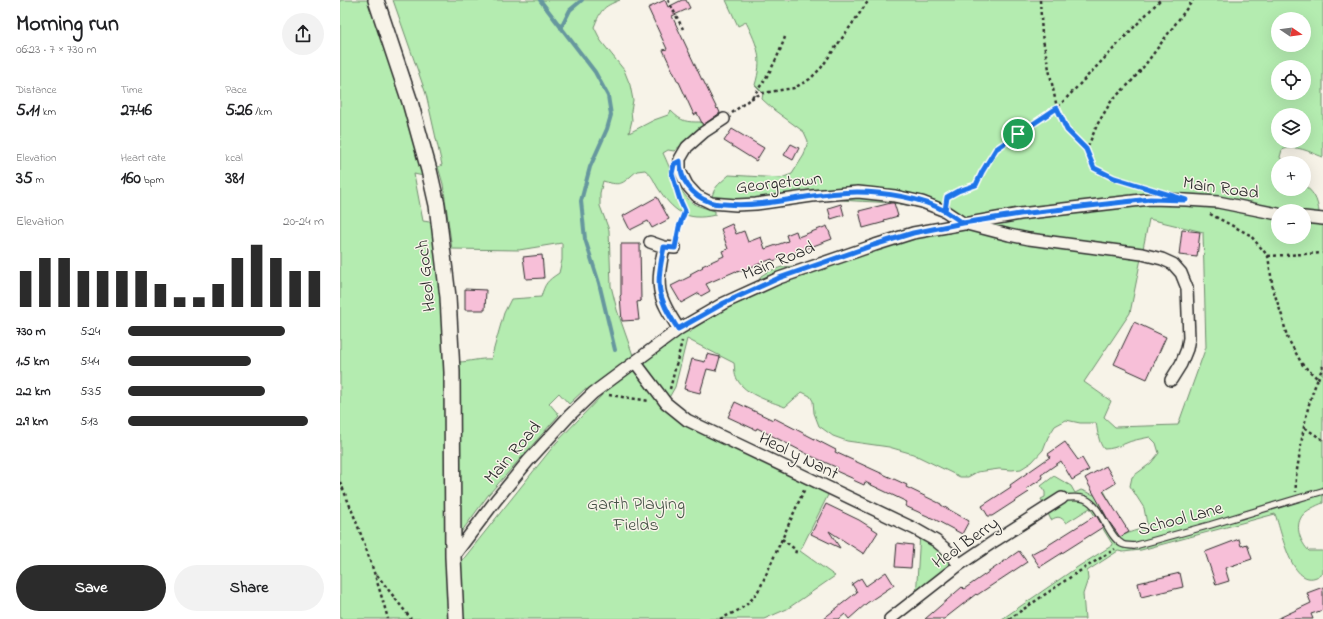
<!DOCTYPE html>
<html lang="en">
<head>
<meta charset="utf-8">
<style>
	:root { --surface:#fff; --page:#f2f2f2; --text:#202124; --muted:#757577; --accent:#2b2b2b }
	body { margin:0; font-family:"Indie Flower",sans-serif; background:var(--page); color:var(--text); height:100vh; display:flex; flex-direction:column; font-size:15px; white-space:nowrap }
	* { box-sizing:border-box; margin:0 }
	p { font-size:13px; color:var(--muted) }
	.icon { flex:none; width:22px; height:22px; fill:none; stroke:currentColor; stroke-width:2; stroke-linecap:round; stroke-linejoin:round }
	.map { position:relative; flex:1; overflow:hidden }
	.panel { display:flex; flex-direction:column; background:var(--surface); width:340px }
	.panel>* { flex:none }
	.needle { width:26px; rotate:103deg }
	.buttons { position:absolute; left:931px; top:12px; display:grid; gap:8px }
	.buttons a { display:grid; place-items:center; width:40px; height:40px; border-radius:50%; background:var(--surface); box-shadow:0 4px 16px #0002; font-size:20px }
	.pin { position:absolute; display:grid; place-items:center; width:34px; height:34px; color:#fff; margin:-17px; border:2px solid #fff; border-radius:50%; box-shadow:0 1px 4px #0007 }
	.round { display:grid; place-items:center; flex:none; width:42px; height:42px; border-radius:21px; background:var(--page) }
	.head { display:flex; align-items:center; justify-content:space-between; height:68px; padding:0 16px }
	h1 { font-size:22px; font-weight:700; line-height:30px }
	.metrics { display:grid; grid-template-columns:repeat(3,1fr); gap:6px; height:68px; padding:4px 16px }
	.metrics div { display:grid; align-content:center }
	.metrics b { font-size:17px; font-weight:700 }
	.metrics small { font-size:11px; font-weight:400 }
	.metrics p { font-size:11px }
	.chart { height:112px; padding:8px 16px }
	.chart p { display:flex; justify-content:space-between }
	.chart svg { width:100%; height:72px; margin-top:4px; stroke:var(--accent); stroke-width:6 }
	.primary-button { display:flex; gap:8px; margin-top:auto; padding:8px 16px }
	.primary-button a { flex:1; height:46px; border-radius:24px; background:var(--accent); color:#fff; font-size:16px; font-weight:700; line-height:46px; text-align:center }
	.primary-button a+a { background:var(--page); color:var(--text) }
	ul { padding:0 16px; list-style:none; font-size:13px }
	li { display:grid; grid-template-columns:64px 48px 1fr; align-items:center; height:30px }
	li i { height:10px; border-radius:5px; background:var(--accent) }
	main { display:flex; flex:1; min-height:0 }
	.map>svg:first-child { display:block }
	.green { fill:#b4ecb0; stroke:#708c6e; fill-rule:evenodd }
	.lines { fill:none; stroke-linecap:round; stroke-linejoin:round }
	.stream { stroke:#66979e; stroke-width:4 }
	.building { fill:#f7bfd8; stroke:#2b2b2b }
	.lane-casing { stroke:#2b2b2b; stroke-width:8 }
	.street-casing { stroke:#2b2b2b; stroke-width:14 }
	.secondary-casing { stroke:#2b2b2b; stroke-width:18 }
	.path { stroke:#2b2b2b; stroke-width:2.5; stroke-dasharray:3 3; stroke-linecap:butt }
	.lane { stroke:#f7f3e8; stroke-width:5.5 }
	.street { stroke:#f7f3e8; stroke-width:11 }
	.secondary { stroke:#f7f3e8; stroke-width:15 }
	.route-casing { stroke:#fff; stroke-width:8 }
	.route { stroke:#1a73e8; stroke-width:5 }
	.labels { text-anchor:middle; stroke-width:3; stroke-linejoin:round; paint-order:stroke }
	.street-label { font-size:18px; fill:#2b2b2b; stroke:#f7f3e8 }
	.park-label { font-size:18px; fill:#465246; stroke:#f7f3e8 }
</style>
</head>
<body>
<main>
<section class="panel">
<div class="head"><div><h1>Morning run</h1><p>06:23 · 7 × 730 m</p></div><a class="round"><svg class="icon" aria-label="share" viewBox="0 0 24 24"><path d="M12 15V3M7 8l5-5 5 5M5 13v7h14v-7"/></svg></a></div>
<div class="metrics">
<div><p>Distance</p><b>5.11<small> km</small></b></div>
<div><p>Time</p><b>27:46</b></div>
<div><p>Pace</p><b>5:26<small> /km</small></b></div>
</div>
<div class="metrics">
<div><p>Elevation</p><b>35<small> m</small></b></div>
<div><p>Heart rate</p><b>160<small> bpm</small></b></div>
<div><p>kcal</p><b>381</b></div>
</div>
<div class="chart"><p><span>Elevation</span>20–24 m</p>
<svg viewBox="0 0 160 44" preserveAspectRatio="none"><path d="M5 44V22M15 44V14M25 44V14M35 44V22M45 44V22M55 44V22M65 44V22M75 44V30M85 44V38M95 44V38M105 44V30M115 44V14M125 44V6M135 44V14M145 44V22M155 44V22"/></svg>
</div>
<ul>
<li><b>730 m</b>5:24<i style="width:80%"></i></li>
<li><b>1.5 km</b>5:44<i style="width:63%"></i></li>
<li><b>2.2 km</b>5:35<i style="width:70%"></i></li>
<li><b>2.9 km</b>5:13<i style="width:92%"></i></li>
</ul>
<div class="primary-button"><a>Save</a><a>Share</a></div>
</section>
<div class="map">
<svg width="983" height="619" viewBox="0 0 983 619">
	<rect width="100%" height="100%" fill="#f7f3e8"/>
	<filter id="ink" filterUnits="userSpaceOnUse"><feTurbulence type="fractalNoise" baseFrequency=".025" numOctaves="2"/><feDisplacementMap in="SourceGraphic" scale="8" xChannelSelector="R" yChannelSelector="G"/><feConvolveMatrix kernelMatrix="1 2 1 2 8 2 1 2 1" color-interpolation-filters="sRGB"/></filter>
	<g filter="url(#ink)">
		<!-- green -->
		<path class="green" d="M0 0H33L88 177 74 174 83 221 96 223 104 278 114 619H0Z
			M53 0H280C262 7 261 10 254 27L261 41 284 70 290 85 293 100 291 111 292 120 289 133 314 120 328 115 331 111C342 122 346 122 361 122L363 127 334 151 328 150 323 153C330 168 340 195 354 204 360 207 369 209 375 211V215C346 222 333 211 318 188 313 180 313 176 305 170L297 171C282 183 283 187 263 181L260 193V206L269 230 271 286 277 310 295 361 347 325 350 333 354 328 386 309 412 297 421 276 429 271 442 267 478 264 622 223C593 209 568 203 536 202 518 201 501 201 484 197L371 203C373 187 377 186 389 175L441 178 452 174 464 155 468 141 464 132 434 110 422 99 423 93 415 85C423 58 418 47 406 22L398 26 386 0H983V157C969 152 956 144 942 150L940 157 943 163H938V189H964V185C977 195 978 203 980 219H983V503C977 505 965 511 962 516 954 527 961 543 969 551H983V573C953 597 942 532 935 514L801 550 783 552 778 551 747 571 748 579 743 594 745 619H662L739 566 773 545 750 508 726 523C721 516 717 516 711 520L701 499 705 497V492L701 486 714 476 731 486 735 493 741 490 757 496 764 491 773 507 764 512 780 537C790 532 797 529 808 529L804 508 790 486 792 477 811 463 819 453 816 443 810 437C801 439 792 440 784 444 776 447 772 449 764 449 758 442 758 432 756 423H740L726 420 715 426 708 437 703 450 692 462 681 469 672 470 659 469 637 472 628 477H620L573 454 549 447 507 441 493 436 479 426 474 413 473 401 470 396 462 392 445 407C430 401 405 395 397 379 394 375 395 368 394 363L347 339 335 387 326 403 337 412 491 489 460 551 495 576 447 609 424 619H123L121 562 216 443 262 395 253 393 245 389 229 404 219 393 209 403 219 415 149 494 119 535 118 362C129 362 140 358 151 359L164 313 171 299 201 297C205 283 207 281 219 273L222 260V243L179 250 112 249 103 184 98 167 102 165 86 94ZM938 19H964V45H938ZM938 67H964V93H938ZM938 115H964V141H938ZM938 211H964V237H938ZM809 219 863 232 866 347 838 425 775 427 764 417 771 401 744 382 790 313Z
			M580 533 619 565 576 598Z"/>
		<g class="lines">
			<!-- stream -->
			<path class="stream" d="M200 0 255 72 268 96 271 115 267 129 250 167 241 201 245 239 259 283 275 350
				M221 28 230 10 242 0"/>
		</g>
		<!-- building -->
		<path class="building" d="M325 0 328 7 342 0H346L350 8 332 16 362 80H363L377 109 378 108 380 113 363 125 357 113 354 115 339 82H338L323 50 327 49 308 8Z
			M392 129 424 148 416 161 384 141Z
			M451 144 459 148 453 160 444 155Z
			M317 197 329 219 312 228 308 221 290 230 283 216Z
			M551 203H554L558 216 544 220 545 222 523 228 519 211Z
			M501 204 504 215 491 219 488 208Z
			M392 224 396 234 404 231 408 242 421 237 425 249 448 241 446 235 456 231 458 237 487 226 492 239 433 261 432 259 411 267 397 272 396 271 366 284 370 291 361 296 359 293 341 303 331 286 351 276 350 274 363 267 362 266 384 256 382 251 388 249 381 229Z
			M842 230 860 232 857 257 839 255Z
			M281 244H300L301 301 297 302 299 320 282 321 280 296 281 295Z
			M202 255 204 278 186 279 183 257Z
			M125 289 146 290 145 310H125Z
			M794 322 826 337 807 379 774 364Z
			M367 354 380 357 376 371 367 369 360 393 344 389 352 359 365 362Z
			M395 402 433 420 434 418 496 450 495 452 567 485 566 487 601 504V505L629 521 622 534 594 519 565 506 567 502 525 482 524 485 513 480 514 479 496 471 498 468 471 456 417 428 416 430 388 417Z
			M725 442 738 460 742 458 749 470 732 480 721 461 701 475 703 478 686 489 689 492 652 516H648L642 506 671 487 670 485 710 457 708 454Z
			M766 466 776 483 763 491 789 532 780 537 770 523 745 478Z
			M486 504 519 520 538 532 524 554 489 531 500 548 471 534Z
			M756 515 763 527 700 567 691 554 702 548V549Z
			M899 539 901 546 907 544 912 559 885 568 889 581 876 585 865 552Z
			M557 543 573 545 571 568 555 567Z
			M679 551 687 562 637 595 636 594 604 619H585L622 587 624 589Z
			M546 572 554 585 527 603 509 619 505 614 499 619H483L517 592 512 584 521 578 526 586Z
			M840 573 843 587 801 597 798 583Z
			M983 587V610L971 614 973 619H937L971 603 967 593Z"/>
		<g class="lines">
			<defs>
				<path id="lane" d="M722 498C728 498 735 497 741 498 761 501 766 535 782 544 785 546 790 545 794 546L870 525 983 491"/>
				<path id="street" d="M384 119 364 132 347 147 340 159V171L347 185 357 196 371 203 396 205 416 204 472 196 518 192 555 196 582 202 605 211 623 223 669 235 689 239 802 254 822 259 833 264 841 273 847 288 849 338 847 349 841 364 831 380
					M964 217 983 219
					M310 242 324 247 335 248
					M324 247C316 287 316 295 339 329
					M295 362 326 403 347 420 575 529 596 541 609 552 619 565
					M113 557 156 500 188 461 230 415 253 393 339 329 384 303 439 278 535 245 573 233 680 214 810 199 846 200 878 202 938 214
					M550 619 619 565 656 540 722 498"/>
				<path id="secondary" d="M36 0 70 102 89 170 97 205 108 297 112 372 113 557 116 619"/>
			</defs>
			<!-- lane casing -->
			<use href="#lane" class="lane-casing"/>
			<!-- street casing -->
			<use href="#street" class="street-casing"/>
			<!-- secondary casing -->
			<use href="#secondary" class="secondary-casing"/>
			<!-- path -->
			<path class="path" d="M328 0 343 29
				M700 0 702 35 717 108 727 130 747 149
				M412 97C427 79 437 60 445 37
				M392 113 410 99 423 93 454 88 470 79 481 68 529 0
				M805 187 774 178 754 168 747 149 757 125 772 100 790 83 805 65 853 0
				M607 199V197L617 191 636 185 642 172 656 149 717 108 820 0
				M870 214 910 235 928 256 933 289 942 316 947 337 962 364 978 379C967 403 963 431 959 458 957 471 955 477 956 492
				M337 237 339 227 345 211 338 193
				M928 256 983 253
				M978 379 983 366
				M330 389 342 341
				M269 395 310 401
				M965 428 983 440
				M0 482C19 526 35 572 48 619
				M442 539 456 550 455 555
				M37 575 71 619
				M380 619C401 609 407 608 420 588L465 488
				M669 619 735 574 775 549"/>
			<!-- lane -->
			<use href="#lane" class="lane"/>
			<!-- street -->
			<use href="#street" class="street"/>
			<!-- secondary -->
			<use href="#secondary" class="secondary"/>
		</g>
	</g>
	<g class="lines" filter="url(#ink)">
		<defs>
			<path id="route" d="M678 134 656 149 642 172 636 185 618 191 607 197 605 211 623 223 573 233 534 245 439 278 384 303 338 329C316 295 316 287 324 247L335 248 339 227 345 211 340 200 332 174 334 164 340 161C340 180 352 196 370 202 374 204 380 204 385 204 429 208 473 192 517 192 544 192 582 198 605 211 612 215 617 219 623 223L680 214 810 199 846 200 774 178 754 168 746 149 727 130 717 108 678 134"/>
		</defs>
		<!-- route casing -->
		<use href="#route" class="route-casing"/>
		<!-- route -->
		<use href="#route" class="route"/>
	</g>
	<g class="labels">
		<!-- street labels -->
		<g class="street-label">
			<text transform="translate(439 182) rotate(-6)" y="6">Georgetown</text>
			<text transform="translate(881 187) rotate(8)" y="6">Main Road</text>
			<text transform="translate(438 260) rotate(-22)" y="6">Main Road</text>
			<text transform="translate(85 276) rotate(-96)" y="6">Heol Goch</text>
			<text transform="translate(172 452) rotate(-49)" y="6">Main Road</text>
			<text transform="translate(459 455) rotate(26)" y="6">Heol y Nant</text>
			<text transform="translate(840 518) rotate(-15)" y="6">School Lane</text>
			<text transform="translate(625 542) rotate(-35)" y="6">Heol Berry</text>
		</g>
		<!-- park labels -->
		<g class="park-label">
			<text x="296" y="509">Garth Playing<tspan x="296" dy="21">Fields</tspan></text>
		</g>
	</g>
</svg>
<div class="buttons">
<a><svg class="needle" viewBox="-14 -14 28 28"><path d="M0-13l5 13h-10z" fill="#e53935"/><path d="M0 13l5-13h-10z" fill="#757577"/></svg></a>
<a><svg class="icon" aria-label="locate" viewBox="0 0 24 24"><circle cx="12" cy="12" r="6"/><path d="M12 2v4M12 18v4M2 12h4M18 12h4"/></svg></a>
<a><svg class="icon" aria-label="layers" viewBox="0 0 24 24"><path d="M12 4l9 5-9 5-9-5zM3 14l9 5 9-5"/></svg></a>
<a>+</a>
<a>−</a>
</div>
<div class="pin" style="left:678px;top:134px;background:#1e9e55"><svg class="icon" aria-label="arrive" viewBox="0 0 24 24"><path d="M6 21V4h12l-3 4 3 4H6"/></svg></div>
</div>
</main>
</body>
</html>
